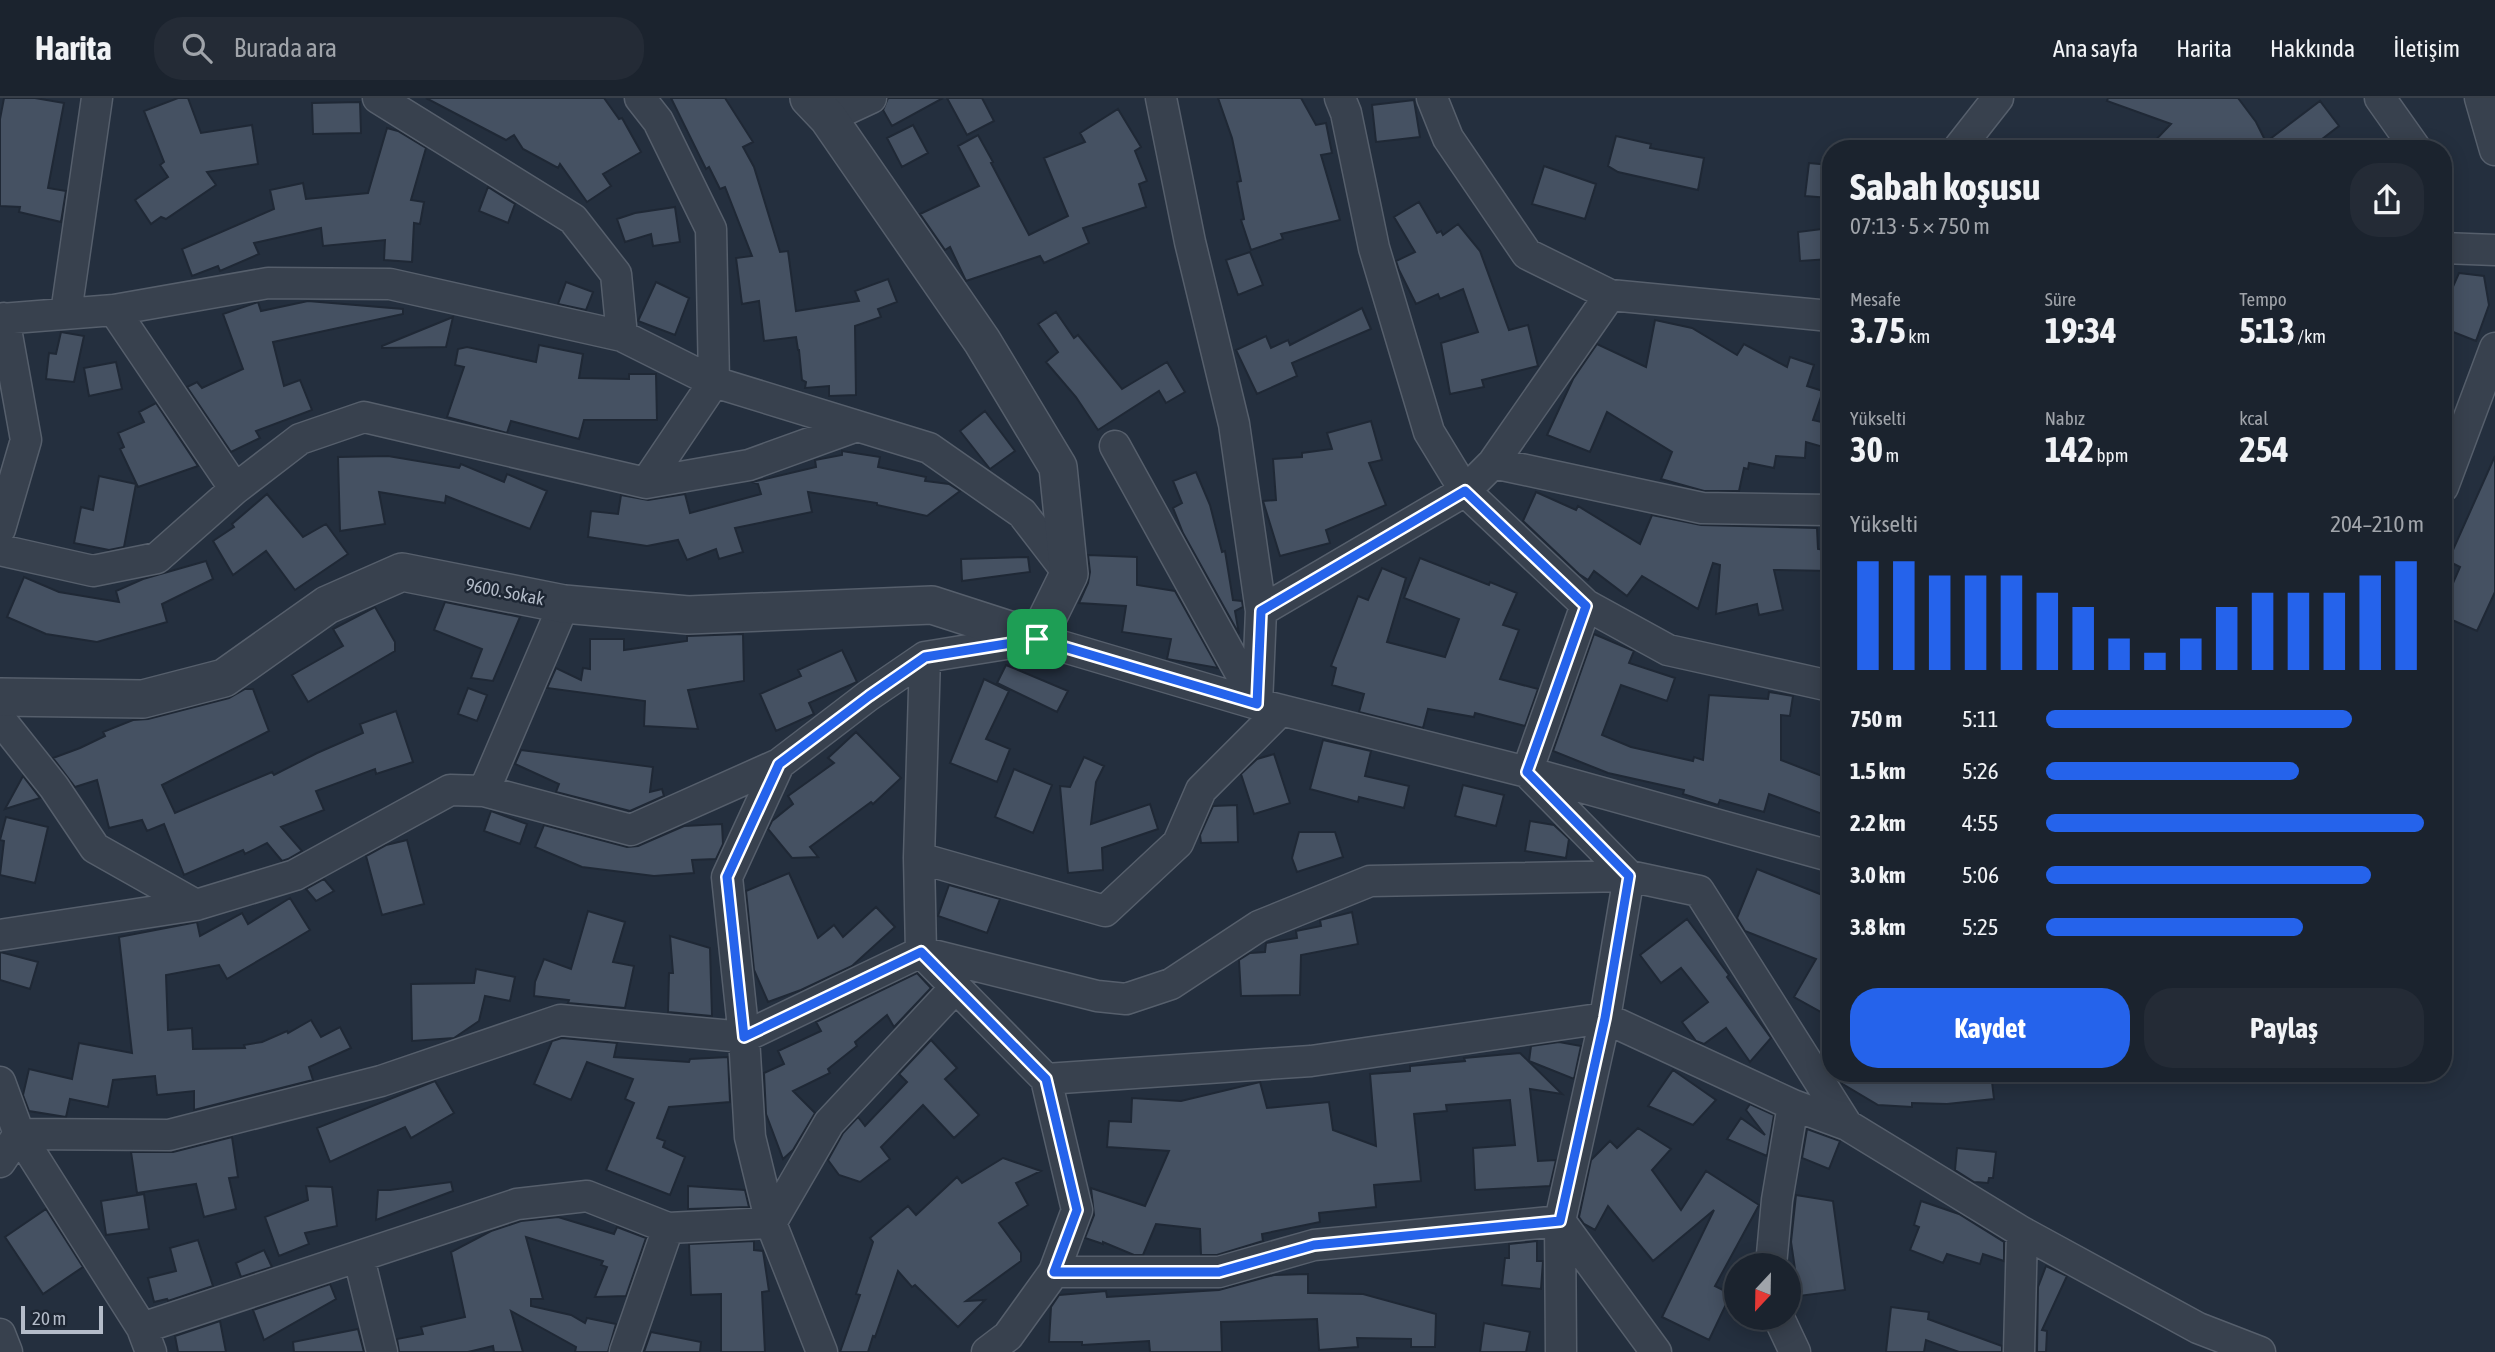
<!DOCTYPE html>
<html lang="tr">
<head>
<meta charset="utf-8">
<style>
	:root { --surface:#1b232e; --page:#242b36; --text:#f1f3f6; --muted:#a0a4aa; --line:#39404a; --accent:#2563eb }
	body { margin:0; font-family:"Asap Condensed",sans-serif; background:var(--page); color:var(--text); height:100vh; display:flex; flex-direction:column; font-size:26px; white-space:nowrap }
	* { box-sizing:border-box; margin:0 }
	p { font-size:23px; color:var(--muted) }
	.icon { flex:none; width:38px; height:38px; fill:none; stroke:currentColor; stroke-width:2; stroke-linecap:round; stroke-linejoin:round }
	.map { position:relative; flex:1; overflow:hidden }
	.details { position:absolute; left:1822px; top:42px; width:630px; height:942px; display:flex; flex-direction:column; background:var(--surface); border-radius:28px; box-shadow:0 4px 18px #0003,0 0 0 2px var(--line) }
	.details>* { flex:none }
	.needle { width:46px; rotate:202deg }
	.tools { position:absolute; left:1724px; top:1155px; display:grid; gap:14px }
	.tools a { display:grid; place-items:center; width:77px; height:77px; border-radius:50%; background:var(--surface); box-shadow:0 4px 18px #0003,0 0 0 2px var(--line); font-size:35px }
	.scale { position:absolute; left:21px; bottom:18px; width:82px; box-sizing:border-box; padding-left:7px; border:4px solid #b4bcc9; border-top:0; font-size:19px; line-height:24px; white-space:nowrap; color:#b4bcc9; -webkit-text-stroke:5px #1d2633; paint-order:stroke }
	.pin { position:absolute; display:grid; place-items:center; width:60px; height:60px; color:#fff; margin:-30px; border-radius:14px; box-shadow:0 4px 10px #0006 }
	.round { display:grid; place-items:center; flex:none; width:74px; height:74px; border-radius:28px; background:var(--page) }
	.headline { display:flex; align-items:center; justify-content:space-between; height:119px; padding:0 28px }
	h1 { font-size:38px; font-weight:700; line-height:52px }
	.figures { display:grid; grid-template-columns:repeat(3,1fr); gap:10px; height:119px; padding:7px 28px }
	.figures div { display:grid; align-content:center }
	.figures b { font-size:35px; font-weight:700 }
	.figures small { font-size:19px; font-weight:400 }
	.figures p { font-size:19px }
	.chart { height:196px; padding:14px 28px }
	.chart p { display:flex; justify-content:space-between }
	.chart svg { width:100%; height:126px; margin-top:7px; stroke:var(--accent); stroke-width:6 }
	.primary-button { display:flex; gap:14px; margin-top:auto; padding:14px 28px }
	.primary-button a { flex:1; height:80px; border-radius:28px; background:var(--accent); color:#fff; font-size:28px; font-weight:700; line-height:80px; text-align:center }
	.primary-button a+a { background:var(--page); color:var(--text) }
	ul { padding:0 28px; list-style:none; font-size:23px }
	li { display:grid; grid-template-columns:112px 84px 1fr; align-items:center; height:52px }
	li i { height:18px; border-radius:9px; background:var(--accent) }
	header { display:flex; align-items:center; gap:42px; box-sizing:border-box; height:98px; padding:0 35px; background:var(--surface); border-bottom:2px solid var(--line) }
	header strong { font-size:33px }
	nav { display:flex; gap:38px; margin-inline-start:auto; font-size:24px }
	.search { width:490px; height:63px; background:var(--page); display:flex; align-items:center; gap:18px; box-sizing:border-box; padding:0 24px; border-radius:28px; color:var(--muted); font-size:26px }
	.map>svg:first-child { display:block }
	.building { fill:#455162; stroke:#1f2835; stroke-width:2 }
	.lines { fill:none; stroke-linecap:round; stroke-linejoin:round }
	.minor-casing { stroke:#565f6c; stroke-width:33 }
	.tertiary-casing { stroke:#565f6c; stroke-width:40 }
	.minor { stroke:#38414e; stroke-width:30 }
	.tertiary { stroke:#38414e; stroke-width:37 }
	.route-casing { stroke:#fff; stroke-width:14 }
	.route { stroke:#2563eb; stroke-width:9 }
	.labels { text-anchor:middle; stroke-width:5; stroke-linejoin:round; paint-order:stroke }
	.street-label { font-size:18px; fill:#b4bcc9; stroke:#1d2633 }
</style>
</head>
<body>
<header>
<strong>Harita</strong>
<div class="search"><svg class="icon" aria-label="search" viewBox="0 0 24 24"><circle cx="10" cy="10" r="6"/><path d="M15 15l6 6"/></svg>Burada ara</div>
<nav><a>Ana sayfa</a><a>Harita</a><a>Hakkında</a><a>İletişim</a></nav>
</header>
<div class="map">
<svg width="2495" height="1254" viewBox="0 0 2495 1254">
	<rect width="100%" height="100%" fill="#242f3e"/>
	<!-- building -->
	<path class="building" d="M4 0H35L64 5 48 90 66 93 61 124 19 114 20 109 0 108V21Z
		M178 0H188L201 35 252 27 258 66 207 74 216 87 166 121 161 119 151 126 135 102 168 79 160 67 164 64 144 13Z
		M426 0H604L619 21 622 20 641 54 603 76 611 88 587 104 560 66 558 70 523 51 514 37 506 42Z
		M671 0H725L753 44 743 49 754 69 780 154 788 153 796 213 859 203 855 193 888 181 897 204 878 211 881 219 855 228 856 297 829 298V288L805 290 806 284 802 282 799 252H798L796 239 764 243 759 203 742 206 736 160 752 158 725 89 720 91 709 69 706 71Z
		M888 0H943L892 28 883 12Z
		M947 0H982L994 23 967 37Z
		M1218 0H1301L1316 27 1326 25 1332 55 1321 57 1340 122 1281 136 1283 141 1251 152 1241 122 1244 121 1237 84 1241 83 1232 40Z
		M2108 0H2238L2256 24 2266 44 2320 3 2339 28 2309 51H2147L2171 26 2107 3Z
		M1414 2 1420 39 1376 44 1372 7Z
		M360 4 361 35 313 36 312 5Z
		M1118 11 1141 49 1135 53 1147 83 1139 86 1146 109 1083 130 1089 145 1044 165 1040 158 966 183 950 149 945 152 920 116 979 88 958 48 978 37 993 64 991 65 1029 137 1068 118 1044 60 1085 44 1080 35Z
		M913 27 928 55 902 69 887 40Z
		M387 30 398 33 426 50 411 102 424 104 420 126 414 125 412 164 384 162 385 142 323 148 321 130 254 145 259 156 220 173 218 168 192 178 182 151 274 111 270 92 303 85 306 101 368 95Z
		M1616 38 1651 46 1650 50 1704 60 1698 92 1618 74 1608 68Z
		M1809 65 1830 67V100L1805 98Z
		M1544 68 1596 86 1585 121 1532 106Z
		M488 89 515 106 508 125 479 113Z
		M1419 104 1437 135 1441 133 1443 137 1458 126 1480 153 1509 232 1528 227 1538 268 1482 282 1484 289 1450 296 1441 245 1478 234 1463 191 1440 201 1438 196 1416 206 1399 172 1396 163 1415 154 1394 119Z
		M675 109 680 144 653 148 651 136 625 144 617 121 635 115Z
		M1830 130V161L1800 163 1798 134Z
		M1250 154 1263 187 1238 197 1226 162Z
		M2459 175 2484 178 2489 207 2476 243 2443 230V211Z
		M566 184 593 194 586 212 558 206Z
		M656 184 689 200 675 237 638 223Z
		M308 203 403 211V216L273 244 284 288 300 282 312 312 256 333 260 340 231 354 187 289 197 284 202 290 243 271 223 216 258 204 261 213Z
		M1362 210 1371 231 1292 265 1297 278 1257 296 1236 252 1266 238 1271 250 1288 242 1290 247Z
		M1056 214 1074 240 1078 237 1122 291 1167 264 1185 294 1166 305 1159 293 1098 332 1076 299 1046 264 1058 254 1038 226Z
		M453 219 446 249 382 250V248Z
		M1655 222 1692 230 1737 257 1744 246 1787 269 1790 259 1814 267 1807 288 1823 293 1813 322 1830 326V351L1806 344 1805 360 1776 358 1774 370 1749 365 1748 371 1744 370 1739 393H1704L1661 381 1672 354 1607 314 1590 354 1547 337 1573 281 1597 246 1646 269Z
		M61 234 84 238 74 284 46 281 49 255 56 256Z
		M539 247 583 256 579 280 629 281V276H656L657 322H584L579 341 511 323 507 335 447 319 464 269 455 267 458 251 467 249 536 264Z
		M116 264 122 291 89 298 84 270Z
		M156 305 198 368 138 389 120 351 124 349 118 335 144 324 139 314Z
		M985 313 1015 353 990 371 960 333Z
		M1371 323 1382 362 1369 365 1386 407 1326 432 1330 445 1280 458 1263 403 1276 402 1273 361 1302 359V355L1332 351 1327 335Z
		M842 353 880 359 878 369 926 379 925 383 949 386 960 393 927 418 877 407V405L808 394 812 414 735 430 743 454 719 461 716 451 687 462 678 442 647 448 588 439 591 413 618 416 621 397 648 402 685 396 690 415 761 396 758 386 752 384 816 369 815 362 842 357Z
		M388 358 459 370 461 366 504 384 507 376 547 393 530 431 446 398 445 405 379 394 385 426 340 433 338 359Z
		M2495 358V494L2477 533 2443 518V508L2460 469 2448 463Z
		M1196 374 1210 407 1222 454 1225 453 1233 502 1242 503 1243 509 1235 513 1239 536 1183 435 1173 410 1182 405 1173 383Z
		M99 378 136 386 124 449 109 452 74 445 81 409 93 412Z
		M1536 394 1576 412 1578 408 1640 446 1652 417 1701 427 1817 430 1818 451 1830 453V473L1774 472 1783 512 1759 517 1757 506 1716 516 1720 467 1713 465 1698 511 1642 478 1627 498 1594 473 1588 482 1579 476 1523 423Z
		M267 396 303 439 326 426 348 456 295 492 266 453 233 477 213 443 234 429 232 426Z
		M1088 457 1137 459V487L1175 493 1218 570 1167 561 1171 541 1122 534 1126 508 1079 505 1088 485 1090 474Z
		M1028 459 1030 474 962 483 961 461Z
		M1420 460 1489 487 1490 484 1517 495 1503 527 1519 532 1500 581 1538 591 1525 628 1475 615 1474 619 1428 611 1423 630 1359 614 1364 596 1332 587 1336 570 1331 568 1358 498 1368 502 1382 470 1406 480 1387 544 1445 559 1459 521 1404 500Z
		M206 463 213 481 162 506 167 524 97 544 46 536 7 519 24 479 59 494 119 504 116 493 143 481Z
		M445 504 520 519 493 583 471 580 482 551 434 532Z
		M375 509 395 544V553L308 604 292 577 343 548 333 531Z
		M743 536 744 583 688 592 698 631 644 628 645 603 547 590 556 570 581 582 583 570 590 571V541H624V552L687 543V538Z
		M1594 536 1634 553 1629 565 1675 580 1667 603 1621 587 1602 637 1631 649 1693 663 1694 659 1703 662 1709 597 1768 601 1769 594 1793 598 1790 618 1781 617V662L1830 681V719L1769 696 1764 714 1720 702 1718 707 1683 696 1684 692 1608 675 1553 653Z
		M842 552 857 584 809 605 814 616 776 633 760 596 801 578 798 572Z
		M1006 567 1068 593 1057 614 997 585Z
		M984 581 1009 593 986 641 1010 651 997 684 950 665Z
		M468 590 487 597 477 623 458 616Z
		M245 591H253L269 633 162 687 175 715 272 674 274 677 317 655 363 635 360 626 396 613 413 664 376 676 375 671 316 693 324 712 281 729 302 753 288 761 282 763 267 745 245 756 243 752 184 777 164 726 147 733 142 722 109 730 97 682 75 689 53 660 80 650 105 638 103 634 133 622 148 621 229 600Z
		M856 634 901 680 873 706 871 704 810 749 818 759 792 760 768 731 772 723 793 706 788 698 834 665 828 660Z
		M1323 642 1371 653 1365 678 1409 688 1404 710 1359 699 1358 704 1310 691Z
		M521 652 653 669 650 694 662 691 664 698 630 713 556 694 559 686 515 666Z
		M1274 656 1290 705 1254 716 1241 676 1257 661Z
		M1084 659 1104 668 1096 684 1091 726 1150 706 1158 731 1102 750 1103 772 1068 775 1060 688 1070 689Z
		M1014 671 1052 687 1033 735 995 719Z
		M23 678 40 700 5 711Z
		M1463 687 1504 697 1496 728 1455 718Z
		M1237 707 1238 744 1201 745 1200 737 1213 708Z
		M491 713 527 726 520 746 484 733Z
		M6 719 48 729 35 785 0 777 4 743 0 742Z
		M1530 723 1554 727 1569 741 1566 760 1525 753Z
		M722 726 723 746 716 761 692 762 694 775 654 778 582 769 535 749 544 727 627 749 638 748 684 728Z
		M1299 734H1335L1343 759 1297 774 1292 760Z
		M407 742 424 806 382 817 366 758 386 747Z
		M1757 771 1830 800V919L1794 899 1816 861 1745 833 1737 820Z
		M789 775 818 840 834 827 843 839 876 809 895 829 852 868 801 892 768 904 754 872 746 793Z
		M324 781 334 793 316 803 306 791Z
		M949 787 1000 801 987 835 938 818Z
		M290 800 310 832 280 850 227 881 219 867 166 877 168 932 192 930 193 951 245 950 244 947 262 944 287 933 288 935 311 922 321 939 340 929 351 950 309 969 313 982 194 1012V993L157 997 155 978 113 982 108 1009 70 1001 66 1019 29 1013 23 997 29 971 72 981 79 945 132 955 119 839 197 824 200 838 242 815 248 826Z
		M588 813 625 824 613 864 634 868 625 910 568 905 569 902 534 898 535 884 544 861 571 871Z
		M1352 814 1358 846 1301 857 1300 897 1241 898 1239 862 1250 855 1265 854 1266 845 1297 840 1296 833 1321 828 1320 822Z
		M1687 821 1729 877 1727 879 1771 940 1750 964 1726 930 1704 946 1696 943 1682 924 1708 904 1681 870 1661 885 1640 857Z
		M670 838 710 850 712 918 668 914 669 875H673Z
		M0 854 38 864 30 891 0 882Z
		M476 871 515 879 510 903 485 898 479 923 454 940 412 943 411 886 474 885Z
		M917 875 931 890 894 929 887 917 855 944 857 948 828 971 830 975 793 993 815 1015 793 1052 783 1061 766 1016 764 975 784 966 778 953 821 933 816 924Z
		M562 940 617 945 614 959 689 964 690 961 728 959 730 1004 669 1009 657 1040 665 1043 663 1049 685 1059 670 1097 606 1072 634 1005 625 1001 633 981 587 964 571 1002 534 986 552 943Z
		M931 942 957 970 945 981 979 1017 954 1040 923 1007 881 1049 890 1061 860 1084 839 1077 828 1062 843 1035 858 1019 865 1028 907 984 899 976Z
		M1559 944 1581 948 1574 981 1529 963 1531 948Z
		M1520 955 1562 996 1530 991 1538 1063 1556 1062 1550 1088 1475 1092 1473 1050 1515 1047 1510 1002 1446 1007 1447 1013 1414 1016 1421 1083 1374 1087 1376 1109 1319 1115 1320 1124 1262 1136 1263 1143 1217 1157H1201L1200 1131 1156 1126 1143 1157H1134L1103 1144V1146L1085 1140 1094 1117 1091 1090 1145 1108 1169 1053 1107 1049 1109 1023 1131 1024 1132 1000 1181 1003 1260 984 1267 1010 1329 1004 1333 1032 1376 1048 1370 976 1410 973V968L1465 963 1464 960Z
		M1673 972 1716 1002 1693 1027 1648 1008Z
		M1835 975H1991L1994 1001 1947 1006 1912 1005V1009L1878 1007 1841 985Z
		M435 983 454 1015 411 1040 405 1029 330 1064 317 1030Z
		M1750 1006 1774 1017 1767 1058 1727 1041 1741 1020 1765 1037 1746 1012Z
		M1638 1030 1671 1051 1652 1072 1681 1112 1706 1073 1759 1107 1715 1188 1731 1196 1709 1242 1662 1219 1714 1112 1653 1163 1608 1108 1595 1132 1584 1126 1579 1119 1591 1062 1610 1043 1617 1050Z
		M1807 1031 1840 1043 1829 1071 1802 1060Z
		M232 1039 238 1079 229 1080 236 1111 204 1119 196 1086 137 1095 131 1054H173Z
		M1957 1050 1996 1054 1993 1080H1989L1988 1085 1974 1084 1955 1072Z
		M1003 1060 1041 1073 1016 1085 1028 1107 999 1125 1021 1155V1163L966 1203 985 1202 958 1229 915 1187 912 1189 898 1173 875 1239 873 1238 868 1254H840L860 1197 856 1196 873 1144 870 1140 908 1108 916 1117 957 1079 962 1085Z
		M451 1084 453 1093 376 1122 378 1092H390Z
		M306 1088 332 1089 337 1128 305 1135 309 1146 279 1158 265 1119 308 1102Z
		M688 1088 745 1092 749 1109 688 1111Z
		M144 1096 149 1131 106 1137 101 1103Z
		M1796 1097 1833 1103 1845 1192 1799 1198 1791 1144Z
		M1921 1103 1959 1116 2004 1144V1163L1983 1156 1980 1166 1947 1156 1943 1165 1910 1152 1919 1129 1914 1127Z
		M46 1111 83 1169 43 1196 5 1139Z
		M558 1119 614 1136 617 1129 646 1140 626 1198 595 1199 607 1169 601 1167 603 1163 526 1139 543 1201H531V1208L571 1217 585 1225 587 1220 616 1226 608 1254H575L576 1249 511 1213 523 1254H494L493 1248 468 1254H399L397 1241 423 1236 421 1229 465 1219 451 1154 491 1133 521 1123Z
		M198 1142 213 1188 168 1203 167 1201 154 1204 148 1180 176 1173 170 1150Z
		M754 1143V1152L763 1153 769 1193 762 1194 765 1254H721V1196L691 1197 689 1146Z
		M1537 1143V1163H1543L1541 1191 1502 1187 1505 1160H1509V1146Z
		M264 1152 272 1169 241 1179 236 1165Z
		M2046 1168 2067 1178 2042 1232 2047 1233 2046 1254H2037L2038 1189Z
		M1308 1176V1195L1363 1196 1436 1216 1435 1249H1411V1241L1357 1240 1358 1249 1319 1252 1317 1221 1221 1224 1222 1254H1150L1149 1243 1082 1247V1244H1049L1051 1209 1059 1197 1106 1193 1107 1199 1219 1192 1274 1177Z
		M330 1186 336 1201 264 1242 253 1212Z
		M1891 1209 1929 1214 1928 1221 2002 1248V1254H1959L1926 1242 1924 1254H1886Z
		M220 1223 226 1254H178L175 1238Z
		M1484 1225 1530 1234 1526 1254H1480Z
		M358 1231 364 1254H294L293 1244Z
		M651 1234 701 1244 700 1254H644Z"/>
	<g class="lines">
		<defs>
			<path id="minor" d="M378 0 573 121 616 176 622 238
				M1161 0 1190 144 1234 326 1261 513 1257 606
				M1340 0 1346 15 1374 150 1429 334 1465 393 1586 507 1668 552 1830 588
				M1432 0 1448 40 1527 156 1610 197 1830 218
				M2380 0 2416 51
				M2480 0 2495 52
				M828 20 871 0
				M1958 51 1998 0
				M2443 150 2495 152
				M114 212 235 391
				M66 215 97 0
				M0 221 114 212 268 185 390 186 622 238 714 284 929 350 1022 415 1069 476
				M1115 348 1257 605
				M1493 365 1702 410 1830 412
				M646 385 749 367 857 328
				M2443 389 2495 250
				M0 431 26 342 4 220
				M0 452 93 473 157 460 235 391 300 341 364 319 646 385 714 284 711 131 658 23 640 0
				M1586 507 1527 674 1629 778 1699 793 1847 1027 2022 1134 2198 1230 2260 1254
				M1261 513 1465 393 1493 365 1610 197
				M925 559 919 760 921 854 1046 981
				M0 621 54 689 95 750 196 807 295 777 450 692 484 693 631 732 779 666 868 598 925 559 1037 541 1257 606 1527 674 1830 758
				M779 666 727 779 744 939 750 1039 771 1125 822 1254
				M484 693 564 506
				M919 760 1105 813 1178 745 1201 692 1281 612
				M0 837 196 807
				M0 984 19 1036 0 1064
				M359 1160 382 1254
				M1771 1167 1777 1102 1793 1007
				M1054 1174H1219L1314 1147 1560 1123 1656 1254
				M1779 1220 1795 1254
				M142 1230 517 1106 587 1098 668 1130 771 1125 829 1025 956 889
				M0 1236 7 1254
				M151 1254 142 1230 19 1036 169 1037 381 983 560 922 744 939 921 854 1097 898 1126 901 1171 886 1259 828 1370 783 1629 778 1605 920 1560 1123 1561 1254
				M625 1254 668 1130
				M987 1254 1008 1238 1054 1174 1077 1112 1046 981 1311 963 1605 920 1793 1007 1847 1027
				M2019 1254 2022 1134"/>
			<path id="tertiary" d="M0 599 143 601 224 580 327 507 402 474 564 506 688 517 932 507 1037 541 1069 476 1058 369 982 243 828 20 809 0"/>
		</defs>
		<!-- minor casing -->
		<use href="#minor" class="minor-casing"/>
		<!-- tertiary casing -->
		<use href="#tertiary" class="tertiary-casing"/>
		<!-- minor -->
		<use href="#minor" class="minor"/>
		<!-- tertiary -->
		<use href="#tertiary" class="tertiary"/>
	</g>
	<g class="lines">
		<defs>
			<path id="route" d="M1465 393 1586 508 1527 674 1629 778 1605 920 1560 1123 1314 1147 1219 1174H1054L1077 1112 1046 981 921 854 744 939 727 779 779 666 869 598 925 559 1037 541 1257 606 1261 513Z"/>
		</defs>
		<!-- route casing -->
		<use href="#route" class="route-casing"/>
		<!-- route -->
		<use href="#route" class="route"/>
	</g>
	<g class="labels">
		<!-- street labels -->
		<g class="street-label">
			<text transform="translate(505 494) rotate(11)" y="6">9600. Sokak</text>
		</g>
	</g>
</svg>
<div class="tools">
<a><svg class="needle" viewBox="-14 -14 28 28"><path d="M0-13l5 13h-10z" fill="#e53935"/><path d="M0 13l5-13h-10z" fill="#a0a4aa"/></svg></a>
</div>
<div class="scale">20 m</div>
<div class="pin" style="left:1037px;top:541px;background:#1e9e55"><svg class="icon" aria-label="arrive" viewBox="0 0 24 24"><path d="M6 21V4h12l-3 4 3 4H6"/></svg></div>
<section class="details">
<div class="headline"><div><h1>Sabah koşusu</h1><p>07:13 · 5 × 750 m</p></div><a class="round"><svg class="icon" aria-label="share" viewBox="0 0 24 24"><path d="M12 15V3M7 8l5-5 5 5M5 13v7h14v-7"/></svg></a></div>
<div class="figures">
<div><p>Mesafe</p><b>3.75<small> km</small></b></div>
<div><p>Süre</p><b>19:34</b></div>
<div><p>Tempo</p><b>5:13<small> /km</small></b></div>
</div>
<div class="figures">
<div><p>Yükselti</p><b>30<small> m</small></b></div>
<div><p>Nabız</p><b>142<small> bpm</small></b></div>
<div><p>kcal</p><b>254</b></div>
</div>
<div class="chart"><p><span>Yükselti</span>204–210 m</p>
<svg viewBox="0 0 160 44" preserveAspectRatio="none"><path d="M5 44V6M15 44V6M25 44V11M35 44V11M45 44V11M55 44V17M65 44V22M75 44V33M85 44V38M95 44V33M105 44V22M115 44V17M125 44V17M135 44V17M145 44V11M155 44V6"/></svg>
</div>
<ul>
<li><b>750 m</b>5:11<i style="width:81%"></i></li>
<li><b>1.5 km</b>5:26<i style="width:67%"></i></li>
<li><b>2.2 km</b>4:55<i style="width:100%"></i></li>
<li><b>3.0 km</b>5:06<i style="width:86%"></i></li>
<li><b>3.8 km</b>5:25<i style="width:68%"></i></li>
</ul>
<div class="primary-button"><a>Kaydet</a><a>Paylaş</a></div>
</section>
</div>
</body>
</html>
